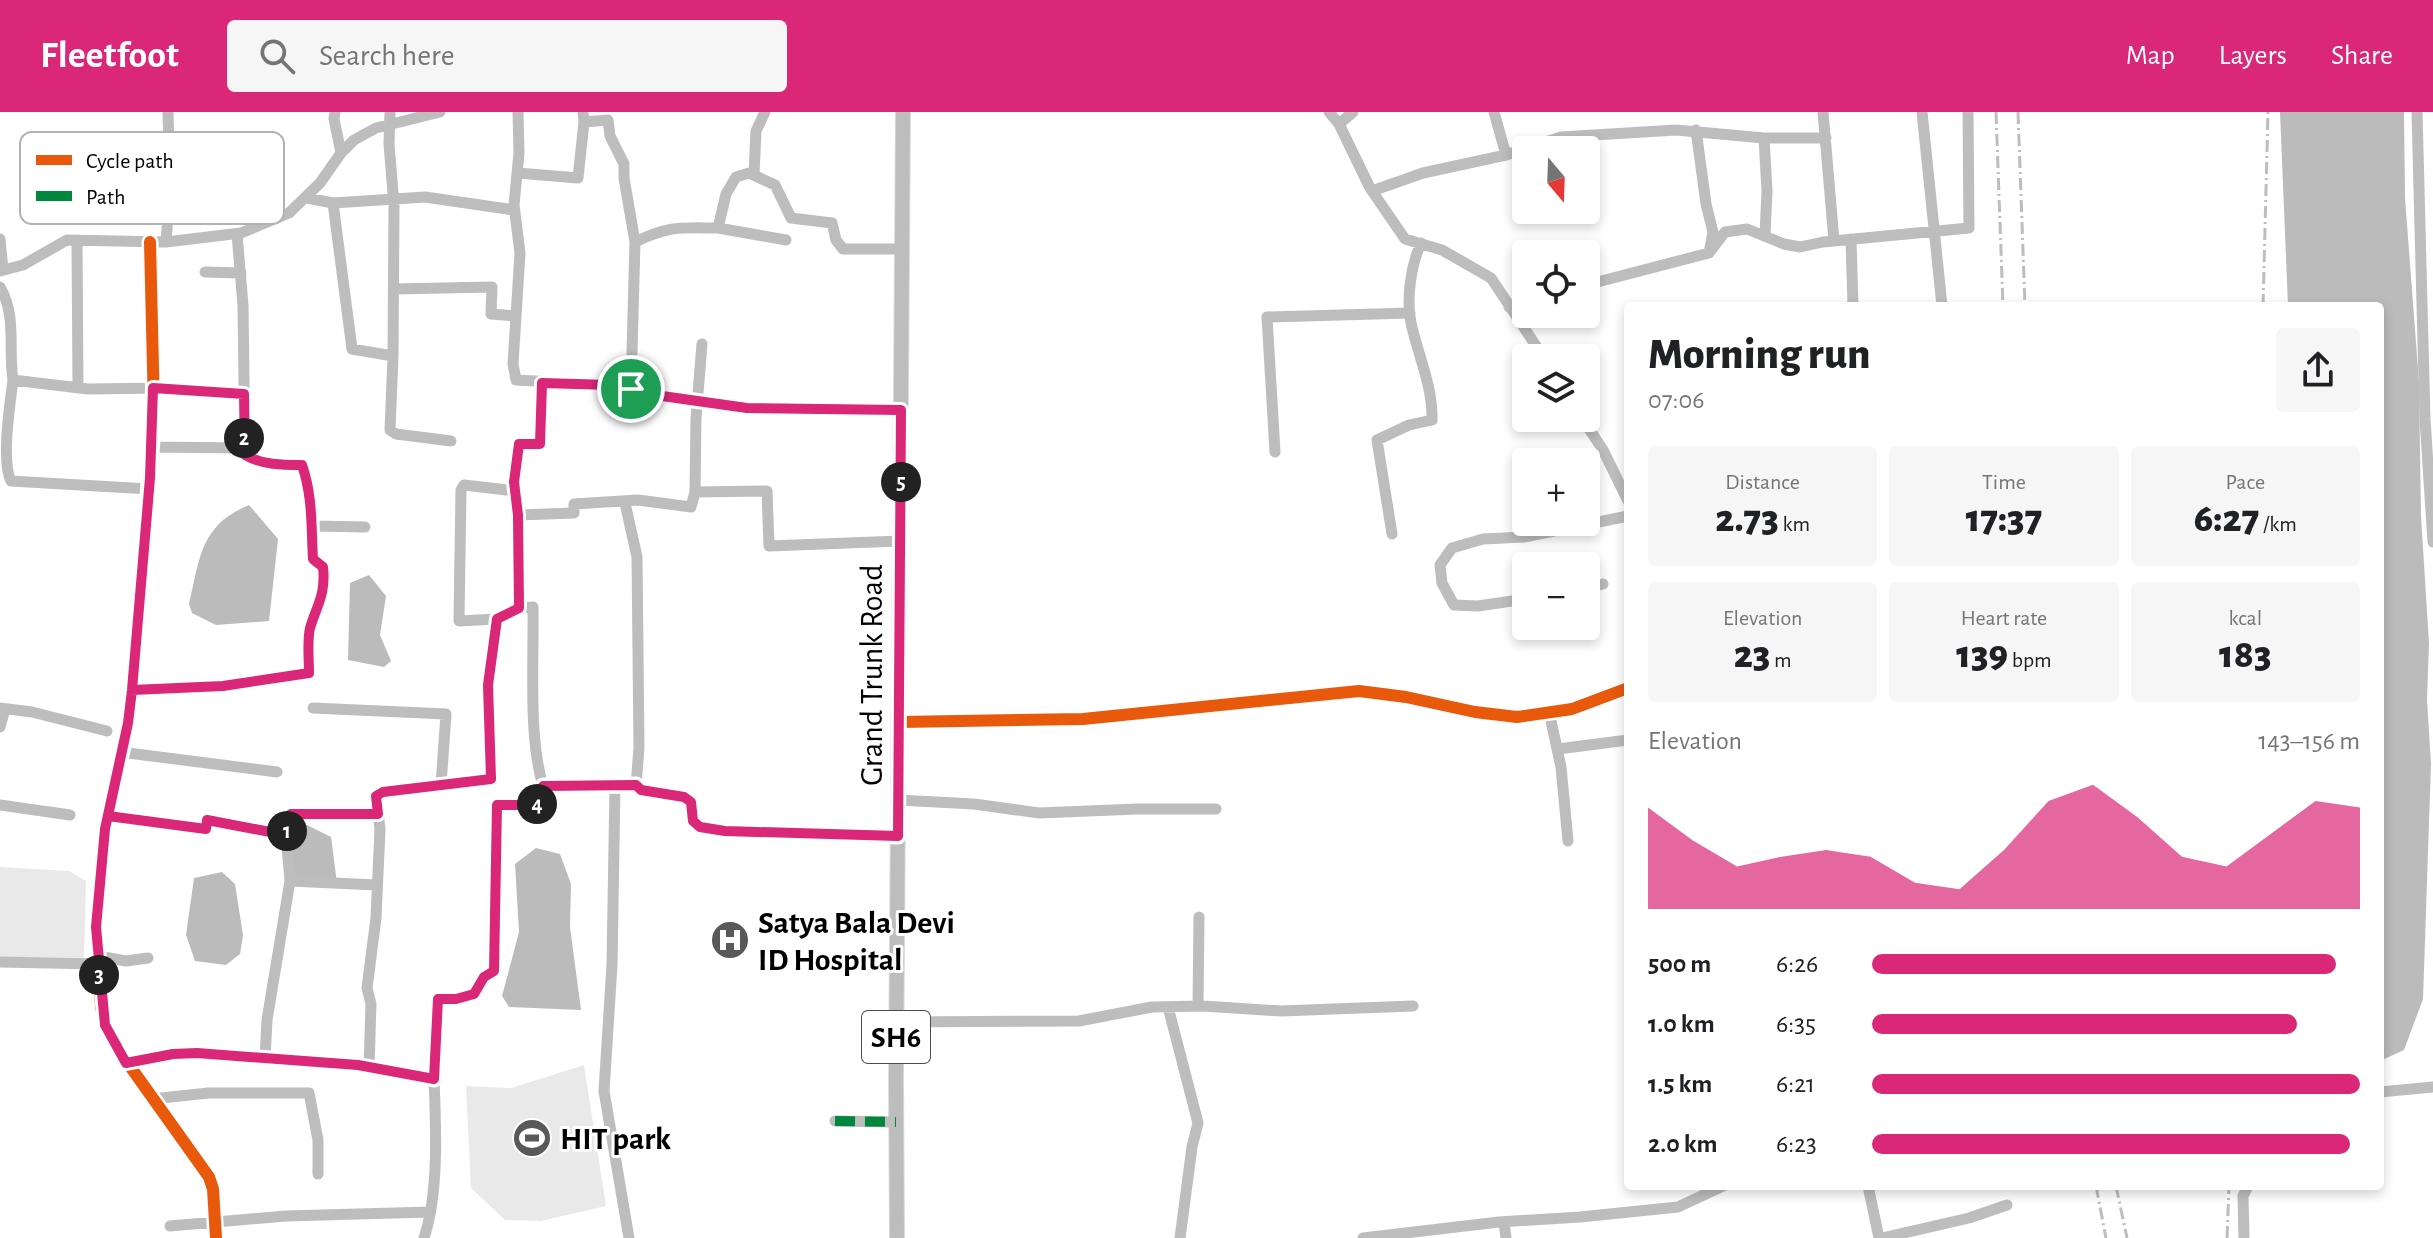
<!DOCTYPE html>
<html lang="en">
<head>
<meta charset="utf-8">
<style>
	:root { --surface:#fff; --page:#f6f6f6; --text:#202124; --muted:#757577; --accent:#db2777 }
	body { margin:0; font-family:"Alegreya Sans",sans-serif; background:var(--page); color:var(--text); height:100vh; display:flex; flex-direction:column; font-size:30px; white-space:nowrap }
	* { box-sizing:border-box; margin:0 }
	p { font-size:26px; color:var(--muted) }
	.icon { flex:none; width:44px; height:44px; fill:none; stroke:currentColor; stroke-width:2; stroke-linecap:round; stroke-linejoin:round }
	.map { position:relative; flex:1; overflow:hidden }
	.sheet { position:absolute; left:1624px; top:190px; width:760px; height:888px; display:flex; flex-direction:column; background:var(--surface); border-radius:8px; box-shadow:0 4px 12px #0003 }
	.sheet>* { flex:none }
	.needle { width:52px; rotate:161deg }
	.fabs { position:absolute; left:1512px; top:24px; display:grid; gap:16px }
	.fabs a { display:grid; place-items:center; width:88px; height:88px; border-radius:8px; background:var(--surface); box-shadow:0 4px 12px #0003; font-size:40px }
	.pin { position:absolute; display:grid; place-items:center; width:68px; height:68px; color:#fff; margin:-34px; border:4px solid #fff; border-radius:50%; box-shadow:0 2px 8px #0007 }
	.km { position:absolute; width:40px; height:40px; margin:-20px; border-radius:50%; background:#222; color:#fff; font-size:22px; line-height:40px; text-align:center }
	.round { display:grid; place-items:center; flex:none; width:84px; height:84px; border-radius:8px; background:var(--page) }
	.headline { display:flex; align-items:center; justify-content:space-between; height:136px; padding:0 24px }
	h1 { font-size:44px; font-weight:800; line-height:60px }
	.metrics { display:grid; grid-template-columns:repeat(3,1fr); gap:12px; height:136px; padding:8px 24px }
	.metrics div { display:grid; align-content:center; border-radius:8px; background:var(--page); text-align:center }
	.metrics b { font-size:40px; font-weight:800 }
	.metrics small { font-size:22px; font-weight:400 }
	.metrics p { font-size:22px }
	.chart { height:224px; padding:16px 24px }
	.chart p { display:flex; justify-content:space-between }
	.chart svg { width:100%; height:144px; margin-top:8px; fill:var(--accent); opacity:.7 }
	ul { padding:0 24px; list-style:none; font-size:26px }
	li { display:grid; grid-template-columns:128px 96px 1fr; align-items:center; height:60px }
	li i { height:20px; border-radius:10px; background:var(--accent) }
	header { display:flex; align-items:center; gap:48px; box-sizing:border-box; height:112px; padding:0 40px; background:var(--accent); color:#fff }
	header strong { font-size:38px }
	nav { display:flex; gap:44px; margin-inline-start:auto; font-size:28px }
	.search { width:560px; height:72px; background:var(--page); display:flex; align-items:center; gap:20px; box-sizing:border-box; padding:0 28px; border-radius:8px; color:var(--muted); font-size:30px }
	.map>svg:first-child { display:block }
	.green { fill:#e9e9e9 }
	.water { fill:#bbb }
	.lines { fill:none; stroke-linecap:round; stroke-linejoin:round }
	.major-casing { stroke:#dbdbdb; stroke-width:16 }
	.minor { stroke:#bdbdbd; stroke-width:11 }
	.major { stroke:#bdbdbd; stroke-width:14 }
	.rail { stroke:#bdbdbd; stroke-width:3; stroke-dasharray:12 4 2 4; stroke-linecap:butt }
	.quiet { stroke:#00873e; stroke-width:10; stroke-dasharray:20 10; stroke-linecap:butt }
	.cycleway-casing { stroke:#fff; stroke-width:17 }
	.cycleway { stroke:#e8590c; stroke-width:12 }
	.route-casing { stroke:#fff; stroke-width:16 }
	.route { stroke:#db2777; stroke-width:10 }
	.labels { text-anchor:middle; stroke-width:6; stroke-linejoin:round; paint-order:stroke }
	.shield { fill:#fff; stroke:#4c4c4c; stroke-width:2 }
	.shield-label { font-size:30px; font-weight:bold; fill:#000 }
	.street-label { font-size:32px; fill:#000; stroke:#fff }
	.poi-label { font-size:32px; font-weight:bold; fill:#000; stroke:#fff; text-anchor:start }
	.key { fill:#fff; stroke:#b2b2b2; stroke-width:2 }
	.key-label { font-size:22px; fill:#000 }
</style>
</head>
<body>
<header>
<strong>Fleetfoot</strong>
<div class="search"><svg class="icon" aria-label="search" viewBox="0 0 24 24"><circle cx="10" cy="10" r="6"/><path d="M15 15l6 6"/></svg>Search here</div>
<nav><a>Map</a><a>Layers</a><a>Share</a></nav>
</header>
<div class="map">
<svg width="2433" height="1126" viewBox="0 0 2433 1126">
	<rect width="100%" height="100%" fill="#fff"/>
	<!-- green -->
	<path class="green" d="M0 755 69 759 86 769 84 846 0 845Z
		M584 953 606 1094 541 1109 505 1108 471 1076 466 974 511 976Z"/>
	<!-- water -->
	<path class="water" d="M2280 0H2404L2405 86 2419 270 2421 404 2429 531 2427 588 2431 652 2423 887 2404 938 2380 949V194H2288Z
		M249 393 278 427 269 509 216 513 192 501 189 492C200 446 200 413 249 393Z
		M369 463 386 484 380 523 391 549 384 555 348 548 350 471Z
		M307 713 331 725 337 771 286 763V716Z
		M536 736 560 742 571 772 570 815 581 898 509 895 502 884 519 820 515 752Z
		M222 760 235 772 243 823 240 842 226 853 195 849 186 823 194 766Z"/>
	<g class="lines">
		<defs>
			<path id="major" d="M897 1126 896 968 903 0"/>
		</defs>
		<!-- major casing -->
		<use href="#major" class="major-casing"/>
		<!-- minor -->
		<path class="minor" d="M335 0 334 7 341 41
			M518 0 519 41 514 93 520 141 513 252 516 268 611 273 655 283 747 296 901 298
			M1329 0 1339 12 1370 76 1405 127 1442 138 1491 166 1544 246
			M1494 0 1506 43
			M1823 0 1834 129
			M1922 0 1942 194
			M2417 0 2425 307 2433 430
			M584 10 608 8 610 24 624 52V66L635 130
			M1339 12 1353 0
			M1764 26 1767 79 1765 123
			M518 61 578 66 584 10 583 0
			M754 63 756 19 765 0
			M1372 79 1423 61 1506 43 1561 25 1676 18 1764 26H1826
			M307 86 333 91 425 85 514 98
			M333 91 352 237 393 244 394 93 389 32 390 0
			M718 116 786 128
			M0 127 3 158
			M1851 127 1853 194
			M77 128 78 276
			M150 130 154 298 140 501 128 611 105 717 98 781 97 829 101 895 105 913 112 929 209 1065 213 1077 216 1126
			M166 130 170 78 168 0
			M1709 141 1725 120 1747 117 1784 132 1800 135 1823 130 1969 116 1968 0
			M0 159 23 153 67 128 166 130 241 121 289 101 320 71 341 41 354 28 376 16 440 0
			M205 160 241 161
			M1586 173 1709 141 1713 120 1706 92 1696 18
			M0 175C17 204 8 236 13 268L88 277 165 276 244 282
			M394 177 492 175 491 202 516 204
			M1509 195 1526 189
			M393 244 390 318 396 322 451 329
			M13 268C10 292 1 349 11 369L149 377
			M631 277 635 130C670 113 681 116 718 116L726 82 736 65 749 61 775 73 791 106 832 111 836 128 843 137H901
			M1582 306 1603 338 1628 389
			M151 335 243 336
			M1275 340 1267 205 1410 201
			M1526 378V387
			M515 379 464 373 461 378 459 509 497 507 519 496 533 495C534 548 528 624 543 674
			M695 380 767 379 769 434 900 429
			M625 391 637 445 639 636 636 673
			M518 403 574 401V392L638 388 691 395 695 380 696 306 702 232
			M313 414 365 415
			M1392 422 1377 328 1409 313 1432 308C1433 275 1418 243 1411 211 1406 187 1411 153 1421 131
			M1586 476 1603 472
			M1526 487 1478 494 1454 493 1442 471 1440 453 1452 436 1483 427 1524 425 1628 404
			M519 496C519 467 519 437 518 407 517 381 513 358 519 332H540L542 271
			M132 578 223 574 309 561C309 547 307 530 310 516 316 493 326 483 323 455L313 447C311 412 314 387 302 353 283 353 262 353 245 343L243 193 237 122
			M0 596 32 600 107 619
			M313 596 446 602 441 673
			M1549 600 1561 655 1568 729
			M899 610 1083 607 1359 579 1406 585 1475 600 1517 605 1572 597 1628 576
			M0 615 5 597
			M1558 637 1628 628
			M120 640 277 660
			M615 673 612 853 604 979 629 1126
			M898 688 974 692 1039 701 1137 697H1216
			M0 693 70 703
			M108 704 206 717 207 708 286 723 291 702H378
			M290 769 377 773
			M98 844 126 849 148 846
			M0 850 98 852
			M1198 894 1199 805
			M1168 895 1198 1011 1192 1035 1180 1126
			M896 910 1079 909 1152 895 1203 894 1281 899 1413 894
			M265 946 267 908 290 769 286 723
			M126 951 173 942 197 941 358 953 434 967C436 1015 439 1081 424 1126
			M369 955 371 892 367 876 376 806 380 717 376 684 383 680 491 667 488 573 497 507
			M434 967 438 887H456L474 882 484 865 494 859 497 693H544L543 674 636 673 641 678 684 685 691 690 693 709 700 715 725 719 898 724
			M2380 980 2433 975
			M152 987 208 981H309L318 1028V1062
			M835 1009 896 1010
			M1868 1074 1879 1126
			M1504 1110 1506 1126
			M170 1114 286 1104 430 1100
			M1363 1126 1499 1110 1580 1105 1678 1095 1723 1074
			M1882 1126 1969 1106 2007 1093
			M2244 1126 2243 1084 2248 1074"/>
		<!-- major -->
		<use href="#major" class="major"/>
		<!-- rail -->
		<path class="rail" d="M1996 0 2003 194
			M2018 0 2025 194
			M2263 194 2268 0
			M2096 1074 2106 1126
			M2116 1074 2127 1126
			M2227 1126 2229 1074"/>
		<!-- quiet -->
		<path class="quiet" d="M835 1009 896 1010"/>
		<defs>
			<path id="cycleway" d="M150 130 154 298 140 501 128 611 105 717 98 781 97 829 101 895 105 913 112 929 209 1065 213 1077 216 1126
				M899 610 1083 607 1359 579 1406 585 1475 600 1517 605 1572 597 1628 576
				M434 967 438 887H456L474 882 484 865 494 859 497 693H544L543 674 636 673 641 678 684 685 691 690 693 709 700 715 725 719 898 724"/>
		</defs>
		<!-- cycleway casing -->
		<use href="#cycleway" class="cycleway-casing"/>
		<!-- cycleway -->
		<use href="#cycleway" class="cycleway"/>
	</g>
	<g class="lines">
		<defs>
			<path id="route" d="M631 277 611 273 542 271 540 332H519L514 370 518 403 519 496 497 507 488 573 491 667 383 680 376 684 378 702H291L286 723 207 708 206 717 108 704 128 611 132 578 150 366 153 276 244 282 245 343C262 353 283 353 302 353 313 385 311 414 313 447L323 455C326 482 317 493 310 516 307 529 309 547 309 561L223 574 132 578 128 611 105 717 96 815 105 913 126 951 173 942 197 941 358 953 434 967 438 887H456L474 882 484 865 494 859 497 693H544L543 674 636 673 641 678 684 685 691 690 693 709 700 715 725 719 898 724 901 298 747 296 655 283 631 277"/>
		</defs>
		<!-- route casing -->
		<use href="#route" class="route-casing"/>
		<!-- route -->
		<use href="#route" class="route"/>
	</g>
	<!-- icons -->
	<defs>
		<symbol id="hospital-disc" viewBox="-11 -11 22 22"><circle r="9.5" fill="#595959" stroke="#fff"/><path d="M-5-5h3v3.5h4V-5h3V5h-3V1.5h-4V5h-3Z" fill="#fff"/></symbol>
		<symbol id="stadium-disc" viewBox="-11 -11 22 22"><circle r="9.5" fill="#595959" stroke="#fff"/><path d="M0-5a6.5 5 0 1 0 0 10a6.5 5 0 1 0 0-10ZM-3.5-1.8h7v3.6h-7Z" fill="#fff"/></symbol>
	</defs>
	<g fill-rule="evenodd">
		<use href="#hospital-disc" x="708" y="806" width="44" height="44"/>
		<use href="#stadium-disc" x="510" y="1004" width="44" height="44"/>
	</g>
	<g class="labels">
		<!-- shield labels -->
		<rect class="shield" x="862" y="899" width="68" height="52" rx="6"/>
		<g class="shield-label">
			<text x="896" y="935">SH6</text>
		</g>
		<!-- street labels -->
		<g class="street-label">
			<text transform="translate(871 563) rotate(-90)" y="11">Grand Trunk Road</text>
		</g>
		<!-- poi labels -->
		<g class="poi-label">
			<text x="758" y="821">Satya Bala Devi<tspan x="758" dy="37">ID Hospital</tspan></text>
			<text x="560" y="1037">HIT park</text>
		</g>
	</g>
	<!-- legend -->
	<rect x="20" y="20" width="264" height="92" rx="12" class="key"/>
	<rect x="36" y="43" width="36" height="10" fill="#e8590c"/>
	<rect x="36" y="79" width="36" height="10" fill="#00873e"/>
	<g class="key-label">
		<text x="86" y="56">Cycle path</text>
		<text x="86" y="92">Path</text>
	</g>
</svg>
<div class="fabs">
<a><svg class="needle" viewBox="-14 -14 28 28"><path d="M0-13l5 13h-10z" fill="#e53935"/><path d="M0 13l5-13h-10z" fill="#757577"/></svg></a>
<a><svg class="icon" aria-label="locate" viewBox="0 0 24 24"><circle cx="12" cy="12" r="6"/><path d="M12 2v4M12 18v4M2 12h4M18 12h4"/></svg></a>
<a><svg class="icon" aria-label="layers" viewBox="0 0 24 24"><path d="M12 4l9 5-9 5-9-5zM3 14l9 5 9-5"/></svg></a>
<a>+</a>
<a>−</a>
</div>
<div class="pin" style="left:631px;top:277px;background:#1e9e55"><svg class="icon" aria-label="arrive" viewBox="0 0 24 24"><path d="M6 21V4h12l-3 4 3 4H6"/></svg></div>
<b class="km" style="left:287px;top:719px">1</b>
<b class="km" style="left:244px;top:326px">2</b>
<b class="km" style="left:99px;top:863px">3</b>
<b class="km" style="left:537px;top:692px">4</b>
<b class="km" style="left:901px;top:370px">5</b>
<section class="sheet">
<div class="headline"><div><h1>Morning run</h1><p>07:06</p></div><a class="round"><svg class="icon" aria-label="share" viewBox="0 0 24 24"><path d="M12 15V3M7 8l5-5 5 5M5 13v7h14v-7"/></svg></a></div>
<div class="metrics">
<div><p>Distance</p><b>2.73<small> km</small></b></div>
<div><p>Time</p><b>17:37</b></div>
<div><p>Pace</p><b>6:27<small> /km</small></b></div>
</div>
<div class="metrics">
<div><p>Elevation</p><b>23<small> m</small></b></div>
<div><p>Heart rate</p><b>139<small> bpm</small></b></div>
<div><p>kcal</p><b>183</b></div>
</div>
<div class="chart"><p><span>Elevation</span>143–156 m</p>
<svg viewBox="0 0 160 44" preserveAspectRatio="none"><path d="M0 44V13L10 23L20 31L30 28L40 26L50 28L60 36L70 38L80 26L90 11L100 6L110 16L120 28L130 31L140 21L150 11L160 13V44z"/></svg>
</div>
<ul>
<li><b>500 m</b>6:26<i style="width:95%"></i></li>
<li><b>1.0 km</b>6:35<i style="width:87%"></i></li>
<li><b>1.5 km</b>6:21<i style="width:100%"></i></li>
<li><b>2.0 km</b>6:23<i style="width:98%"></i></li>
</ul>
</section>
</div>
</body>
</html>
